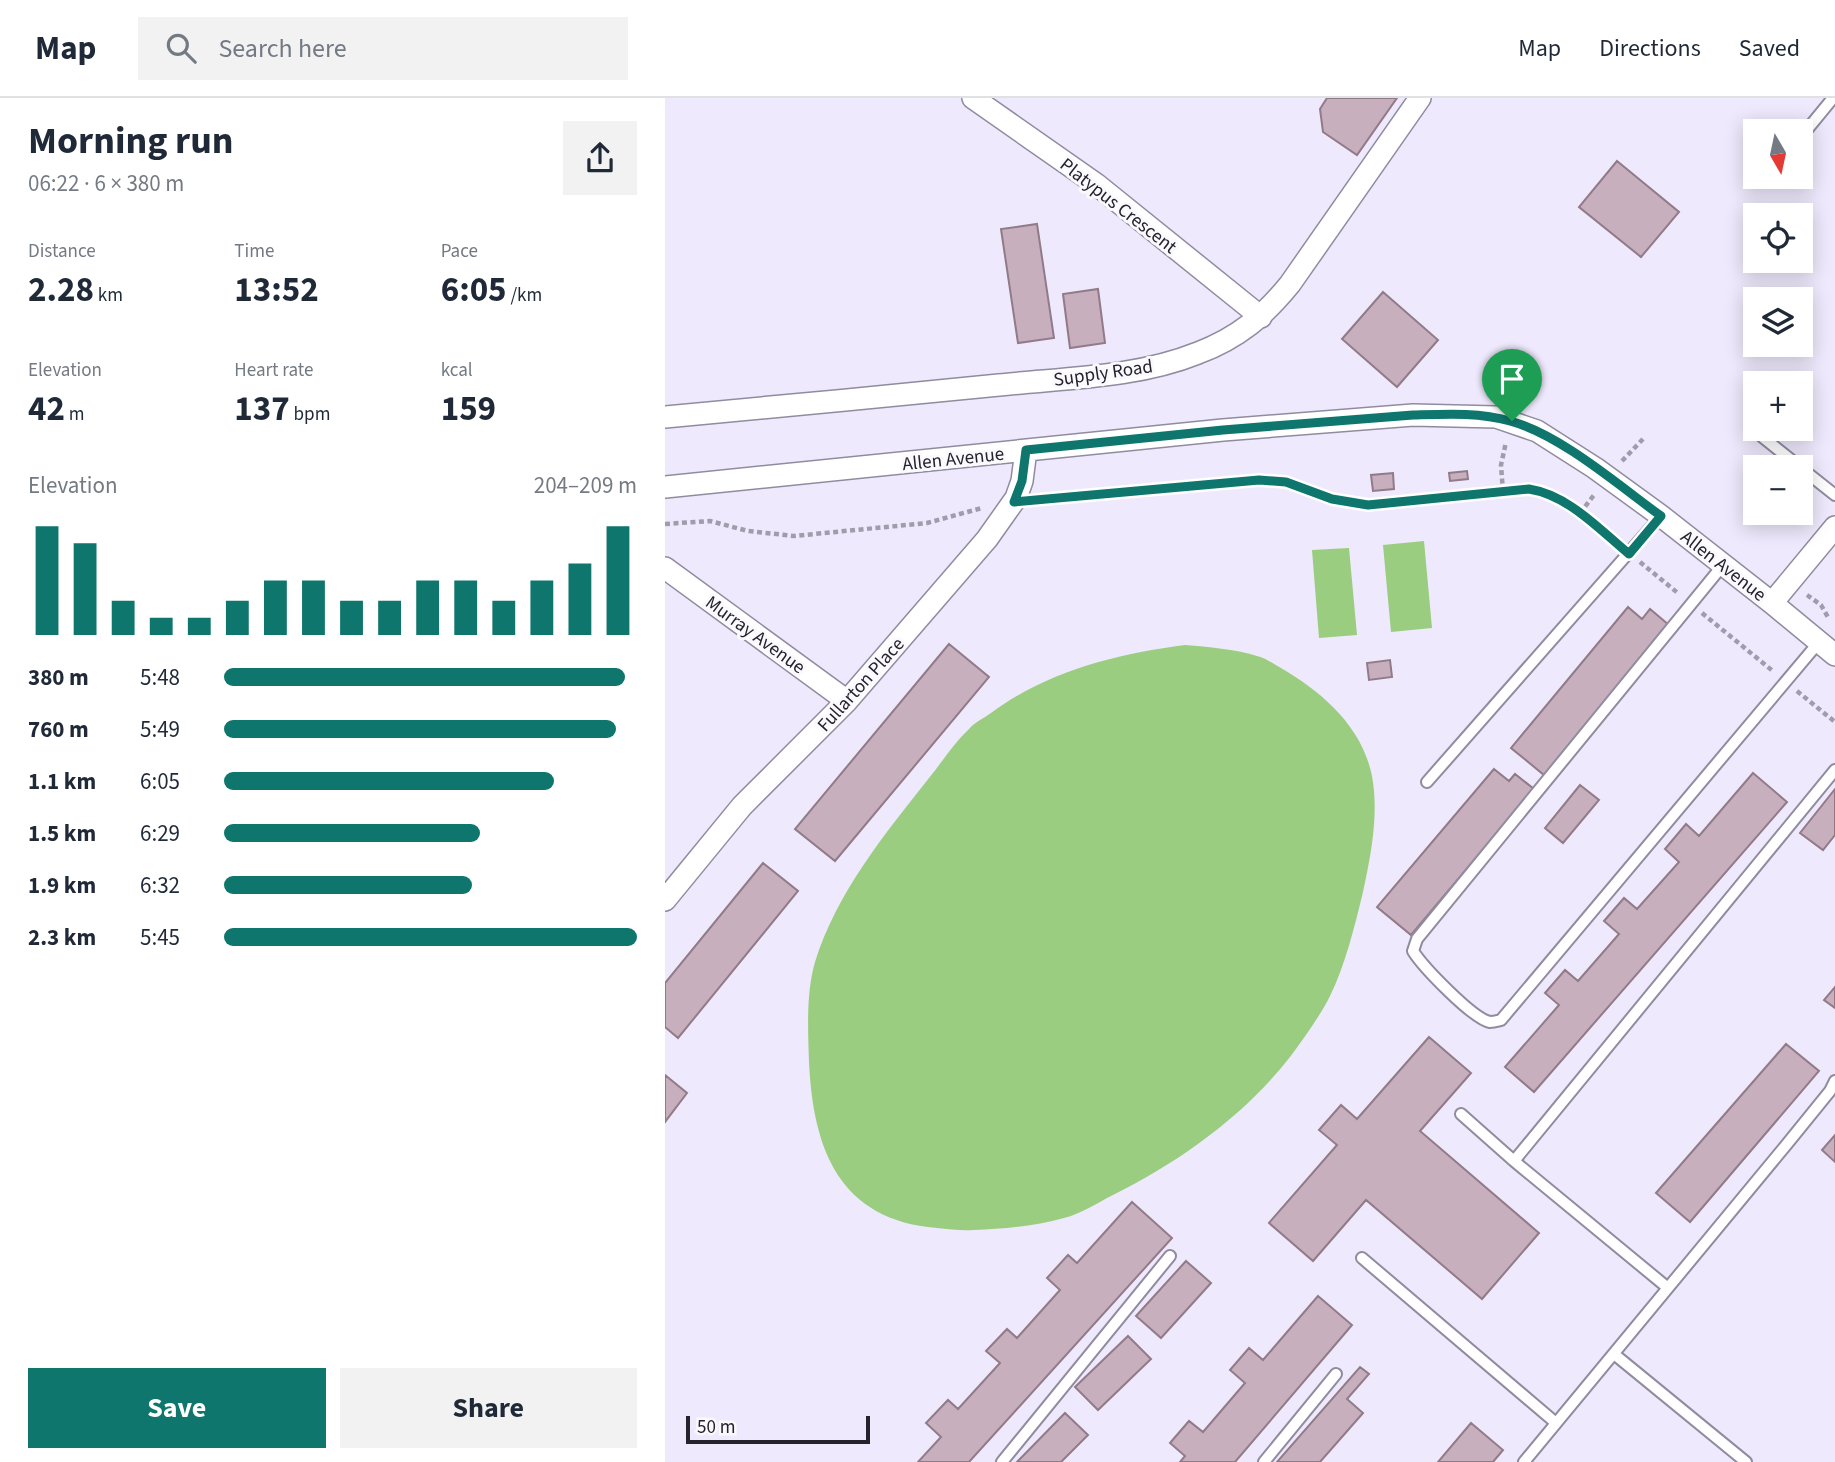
<!DOCTYPE html>
<html lang="en">
<head>
<meta charset="utf-8">
<style>
	:root { --surface:#fff; --page:#f2f2f3; --text:#1f2937; --muted:#747a83; --line:#e0e1e3; --accent:#0f766e }
	body { margin:0; font-family:"Source Sans 3",sans-serif; background:var(--page); color:var(--text); height:100vh; display:flex; flex-direction:column; font-size:26px; white-space:nowrap }
	* { box-sizing:border-box; margin:0 }
	p { font-size:23px; color:var(--muted) }
	.icon { flex:none; width:38px; height:38px; fill:none; stroke:currentColor; stroke-width:2; stroke-linecap:round; stroke-linejoin:round }
	.map { position:relative; flex:1; overflow:hidden }
	.panel { display:flex; flex-direction:column; background:var(--surface); width:665px }
	.panel>* { flex:none }
	.needle { width:46px; rotate:171deg }
	.buttons { position:absolute; left:1078px; top:21px; display:grid; gap:14px }
	.buttons a { display:grid; place-items:center; width:70px; height:70px; border-radius:0px; background:var(--surface); box-shadow:0 4px 18px #0003; font-size:35px }
	.scale { position:absolute; left:21px; bottom:18px; width:184px; box-sizing:border-box; padding-left:7px; border:4px solid #25222b; border-top:0; font-size:19px; line-height:24px; white-space:nowrap; color:#25222b; -webkit-text-stroke:5px #faf9fe; paint-order:stroke }
	.pin { position:absolute; display:grid; place-items:center; width:60px; height:60px; color:#fff; margin:-72px -30px; border-radius:50% 50% 50% 0; rotate:-45deg; box-shadow:0 0 7px #0007 }
	.pin .icon { rotate:45deg }
	.round { display:grid; place-items:center; flex:none; width:74px; height:74px; border-radius:0px; background:var(--page) }
	.summary { display:flex; align-items:center; justify-content:space-between; height:119px; padding:0 28px }
	h1 { font-size:38px; font-weight:700; line-height:52px }
	.figures { display:grid; grid-template-columns:repeat(3,1fr); gap:10px; height:119px; padding:7px 28px }
	.figures div { display:grid; align-content:center }
	.figures b { font-size:35px; font-weight:700 }
	.figures small { font-size:19px; font-weight:400 }
	.figures p { font-size:19px }
	.chart { height:196px; padding:14px 28px }
	.chart p { display:flex; justify-content:space-between }
	.chart svg { width:100%; height:126px; margin-top:7px; stroke:var(--accent); stroke-width:6 }
	.primary-button { display:flex; gap:14px; margin-top:auto; padding:14px 28px }
	.primary-button a { flex:1; height:80px; border-radius:0px; background:var(--accent); color:#fff; font-size:28px; font-weight:700; line-height:80px; text-align:center }
	.primary-button a+a { background:var(--page); color:var(--text) }
	ul { padding:0 28px; list-style:none; font-size:23px }
	li { display:grid; grid-template-columns:112px 84px 1fr; align-items:center; height:52px }
	li i { height:18px; border-radius:9px; background:var(--accent) }
	header { display:flex; align-items:center; gap:42px; box-sizing:border-box; height:98px; padding:0 35px; background:var(--surface); border-bottom:2px solid var(--line) }
	header strong { font-size:33px }
	nav { display:flex; gap:38px; margin-inline-start:auto; font-size:24px }
	.search { width:490px; height:63px; background:var(--page); display:flex; align-items:center; gap:18px; box-sizing:border-box; padding:0 24px; border-radius:0px; color:var(--muted); font-size:26px }
	main { display:flex; flex:1; min-height:0 }
	.map>svg:first-child { display:block }
	.garden { fill:#9bcd80 }
	.building { fill:#c7afbd; stroke:#917b88; stroke-width:2 }
	.lines { fill:none; stroke-linecap:round; stroke-linejoin:round }
	.service-casing { stroke:#918ba0; stroke-width:14 }
	.minor-casing { stroke:#918ba0; stroke-width:24 }
	.path { stroke:#a09cab; stroke-width:4.5; stroke-dasharray:5 3.5; stroke-linecap:butt }
	.service { stroke:#fff; stroke-width:10 }
	.minor { stroke:#fff; stroke-width:21 }
	.route-casing { stroke:#fff; stroke-width:14 }
	.route { stroke:#0f766e; stroke-width:9 }
	.labels { text-anchor:middle; stroke-width:6; stroke-linejoin:round; paint-order:stroke }
	.street-label { font-size:19px; fill:#25222b; stroke:#faf9fe }
</style>
</head>
<body>
<header>
<strong>Map</strong>
<div class="search"><svg class="icon" aria-label="search" viewBox="0 0 24 24"><circle cx="10" cy="10" r="6"/><path d="M15 15l6 6"/></svg>Search here</div>
<nav><a>Map</a><a>Directions</a><a>Saved</a></nav>
</header>
<main>
<section class="panel">
<div class="summary"><div><h1>Morning run</h1><p>06:22 · 6 × 380 m</p></div><a class="round"><svg class="icon" aria-label="share" viewBox="0 0 24 24"><path d="M12 15V3M7 8l5-5 5 5M5 13v7h14v-7"/></svg></a></div>
<div class="figures">
<div><p>Distance</p><b>2.28<small> km</small></b></div>
<div><p>Time</p><b>13:52</b></div>
<div><p>Pace</p><b>6:05<small> /km</small></b></div>
</div>
<div class="figures">
<div><p>Elevation</p><b>42<small> m</small></b></div>
<div><p>Heart rate</p><b>137<small> bpm</small></b></div>
<div><p>kcal</p><b>159</b></div>
</div>
<div class="chart"><p><span>Elevation</span>204–209 m</p>
<svg viewBox="0 0 160 44" preserveAspectRatio="none"><path d="M5 44V6M15 44V12M25 44V32M35 44V38M45 44V38M55 44V32M65 44V25M75 44V25M85 44V32M95 44V32M105 44V25M115 44V25M125 44V32M135 44V25M145 44V19M155 44V6"/></svg>
</div>
<ul>
<li><b>380 m</b>5:48<i style="width:97%"></i></li>
<li><b>760 m</b>5:49<i style="width:95%"></i></li>
<li><b>1.1 km</b>6:05<i style="width:80%"></i></li>
<li><b>1.5 km</b>6:29<i style="width:62%"></i></li>
<li><b>1.9 km</b>6:32<i style="width:60%"></i></li>
<li><b>2.3 km</b>5:45<i style="width:100%"></i></li>
</ul>
<div class="primary-button"><a>Save</a><a>Share</a></div>
</section>
<div class="map">
<svg width="1170" height="1364" viewBox="0 0 1170 1364">
	<rect width="100%" height="100%" fill="#eee9fc"/>
	<!-- garden -->
	<path class="garden" d="M759 443 767 530 726 534 718 447Z
		M684 450 692 537 654 540 647 452Z
		M520 547C544 549 569 551 592 558 601 560 608 566 616 570 657 594 697 628 707 678 714 716 706 757 698 794 690 827 680 868 665 898 655 918 639 940 625 959 579 1018 514 1064 448 1097 432 1105 416 1116 399 1120 370 1128 338 1131 309 1132 297 1133 284 1131 272 1130 174 1122 148 1051 144 964 143 931 141 896 150 864 172 794 219 737 264 680 277 664 289 645 304 631 310 624 319 620 326 615 383 573 451 556 520 547Z"/>
	<!-- building -->
	<path class="building" d="M662 0H732L692 57 658 34 655 11Z
		M952 63 1014 114 976 159 914 109Z
		M372 126 389 240 353 245 336 131Z
		M433 191 440 245 405 250 398 196Z
		M718 194 773 242 732 289 677 241Z
		M802 373 803 381 785 383 784 375Z
		M728 375 729 391 708 393 706 377Z
		M963 509 977 521 985 511 1004 527 879 677 846 650Z
		M284 546 324 579 170 763 130 731Z
		M725 562 727 579 704 582 702 565Z
		M829 671 844 683 850 676 869 691 746 837 712 809Z
		M1088 675 1122 704 869 994 840 969 894 907 880 895 900 872 913 883 954 836 939 823 959 800 972 811 1014 764 1000 751 1021 726 1034 738Z
		M915 687 934 702 898 745 880 730Z
		M1170 691V737L1158 752 1135 735Z
		M98 765 133 793 13 940 0 929V885Z
		M1170 889V910L1159 902Z
		M764 939 806 975 755 1033 874 1135 817 1201 701 1102 648 1163 604 1125 672 1047 654 1032 676 1007 692 1021Z
		M1121 946 1154 973 1025 1124 991 1095Z
		M0 977 22 995 0 1024Z
		M1170 1037V1064L1157 1052Z
		M467 1104 507 1140 304 1364H253L276 1339 261 1325 283 1302 293 1311 335 1265 321 1253 342 1231 352 1240 395 1192 382 1180 403 1157 412 1165Z
		M521 1163 546 1185 496 1240 471 1218Z
		M653 1198 687 1227 570 1364H515L520 1358 505 1345 524 1323 538 1334 580 1285 565 1272 584 1250 598 1262Z
		M463 1238 486 1261 433 1312 410 1289Z
		M695 1269 704 1276 682 1301 698 1315 655 1364H612Z
		M400 1315 423 1337 396 1364H352Z
		M806 1325 838 1352 828 1364H773Z"/>
	<g class="lines">
		<defs>
			<path id="service" d="M1136 39 1168 0
				M1085 329 1135 369
				M1136 370 1170 397
				M1058 467 752 841 748 853C758 869 808 921 825 924 829 924 832 923 836 922L1154 544
				M762 684 996 418
				M796 1016 849 1063 1003 1190
				M849 1063 1170 672
				M697 1160 891 1325
				M949 1256 1081 1364
				M337 1364 505 1158
				M599 1364 671 1276
				M859 1364 1122 1046 1165 993 1170 983"/>
			<path id="minor" d="M308 0 431 86 596 219
				M0 319C111 309 223 298 334 287 400 280 471 280 533 255 573 240 599 218 625 186L755 0
				M0 389 558 332 748 317 831 319 872 333 930 370 996 418 1107 505 1170 557
				M0 470 182 603
				M1107 505 1170 429
				M0 802 77 708 182 603 322 441 351 400 357 383 361 352"/>
		</defs>
		<!-- service casing -->
		<use href="#service" class="service-casing"/>
		<!-- minor casing -->
		<use href="#minor" class="minor-casing"/>
		<!-- path -->
		<path class="path" d="M957 363 978 341
			M838 394 836 367 841 344
			M374 400 594 382 621 384 667 401 703 407 864 391C899 397 925 423 952 445
			M915 415 929 397
			M0 426 45 423 83 433 129 438 262 425 317 410
			M975 464 1014 496
			M1142 497 1156 507 1164 521
			M1037 515 1109 574
			M1132 593 1170 624"/>
		<!-- service -->
		<use href="#service" class="service"/>
		<!-- minor -->
		<use href="#minor" class="minor"/>
	</g>
	<g class="lines">
		<defs>
			<path id="route" d="M748 317C780 316 814 314 845 323 896 337 953 387 996 418L964 456C934 431 903 397 864 391L703 407 667 401 621 384 594 382 349 404 357 383 361 352 558 332Z"/>
		</defs>
		<!-- route casing -->
		<use href="#route" class="route-casing"/>
		<!-- route -->
		<use href="#route" class="route"/>
	</g>
	<g class="labels">
		<!-- street labels -->
		<g class="street-label">
			<text transform="translate(454 107) rotate(38)" y="7">Platypus Crescent</text>
			<text transform="translate(438 274) rotate(-8)" y="7">Supply Road</text>
			<text transform="translate(288 360) rotate(-6)" y="7">Allen Avenue</text>
			<text transform="translate(1059 467) rotate(38)" y="7">Allen Avenue</text>
			<text transform="translate(91 536) rotate(36)" y="7">Murray Avenue</text>
			<text transform="translate(195 586) rotate(-48)" y="7">Fullarton Place</text>
		</g>
	</g>
</svg>
<div class="buttons">
<a><svg class="needle" viewBox="-14 -14 28 28"><path d="M0-13l5 13h-10z" fill="#e53935"/><path d="M0 13l5-13h-10z" fill="#747a83"/></svg></a>
<a><svg class="icon" aria-label="locate" viewBox="0 0 24 24"><circle cx="12" cy="12" r="6"/><path d="M12 2v4M12 18v4M2 12h4M18 12h4"/></svg></a>
<a><svg class="icon" aria-label="layers" viewBox="0 0 24 24"><path d="M12 4l9 5-9 5-9-5zM3 14l9 5 9-5"/></svg></a>
<a>+</a>
<a>−</a>
</div>
<div class="scale">50 m</div>
<div class="pin" style="left:847px;top:323px;background:#1e9e55"><svg class="icon" aria-label="arrive" viewBox="0 0 24 24"><path d="M6 21V4h12l-3 4 3 4H6"/></svg></div>
</div>
</main>
</body>
</html>
